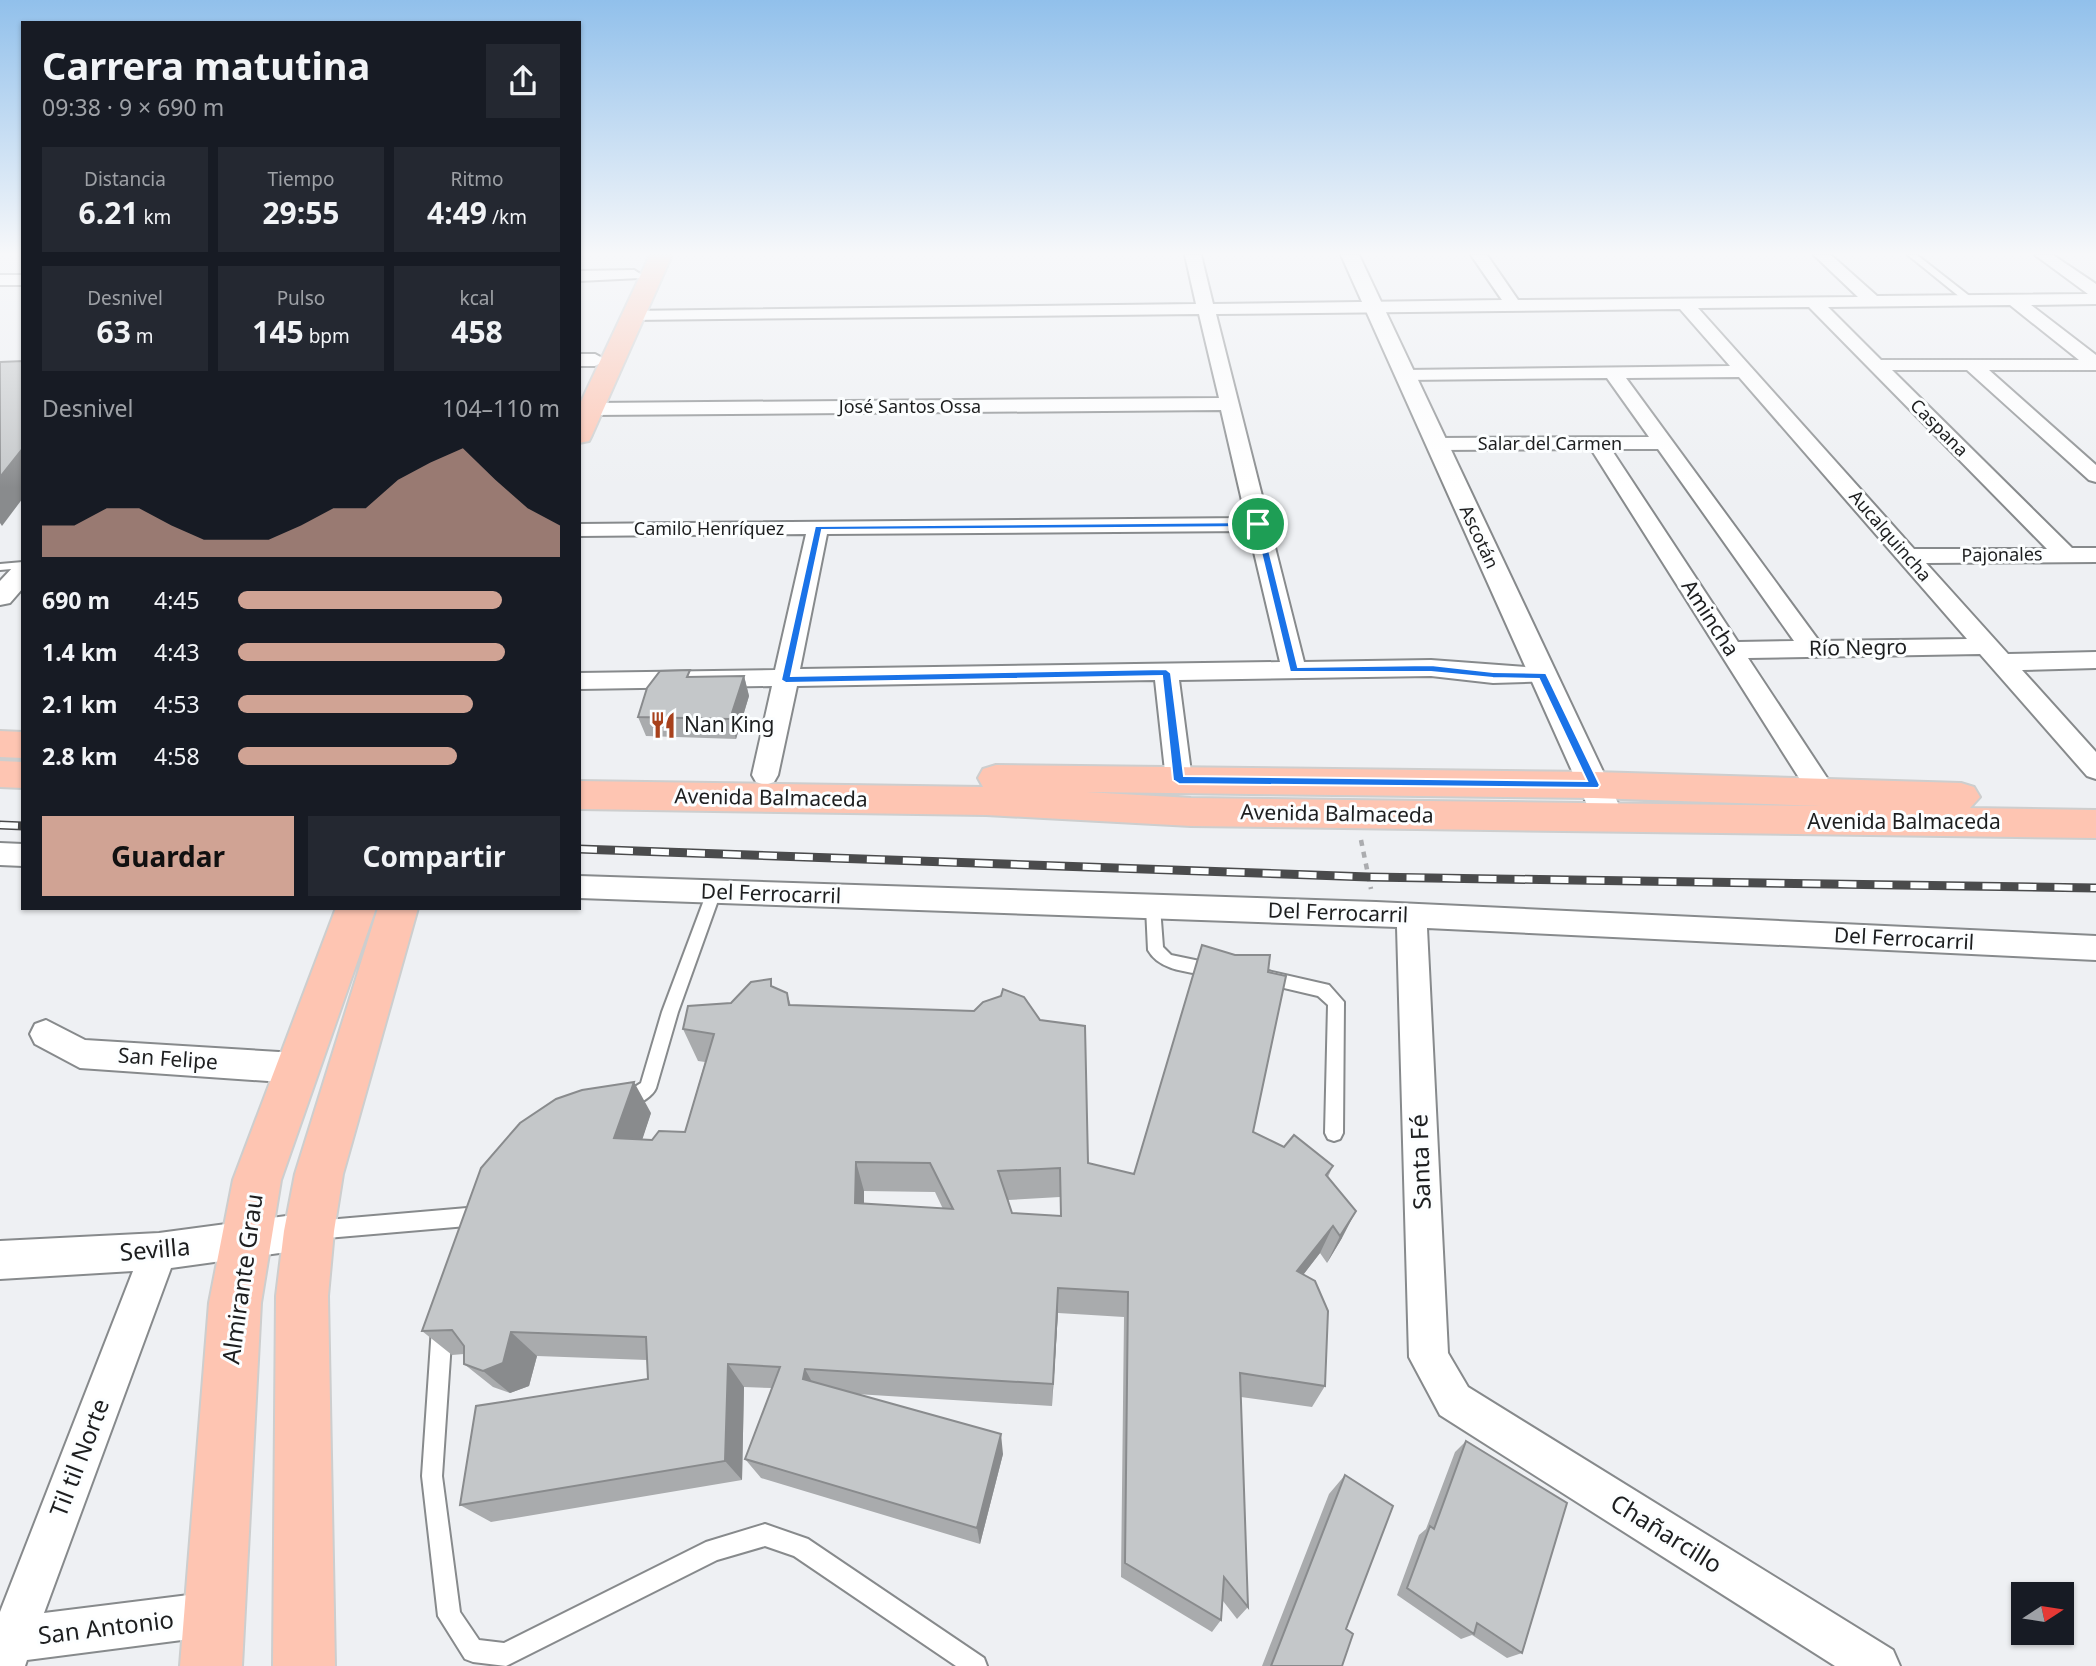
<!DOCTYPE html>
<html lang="es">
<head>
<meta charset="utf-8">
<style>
	:root { --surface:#171b24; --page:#242831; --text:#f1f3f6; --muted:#9ea1a6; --accent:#d0a394 }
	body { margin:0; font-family:"Noto Sans",sans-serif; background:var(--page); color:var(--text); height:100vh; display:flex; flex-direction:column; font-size:26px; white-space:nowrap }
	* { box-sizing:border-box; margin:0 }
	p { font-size:23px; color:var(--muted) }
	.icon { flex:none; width:38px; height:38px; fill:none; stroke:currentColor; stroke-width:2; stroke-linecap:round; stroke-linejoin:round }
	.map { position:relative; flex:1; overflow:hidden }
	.sheet { position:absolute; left:21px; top:21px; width:560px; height:889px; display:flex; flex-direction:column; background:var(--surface); border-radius:0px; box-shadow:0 2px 5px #0004 }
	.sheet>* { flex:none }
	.needle { width:46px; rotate:78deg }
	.fabs { position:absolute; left:2011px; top:1582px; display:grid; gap:14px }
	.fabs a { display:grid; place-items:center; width:63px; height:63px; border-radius:0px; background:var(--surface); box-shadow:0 2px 5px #0004; font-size:35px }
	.pin { position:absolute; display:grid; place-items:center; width:60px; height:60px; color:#fff; margin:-30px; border:4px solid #fff; border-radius:50%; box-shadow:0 2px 7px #0007 }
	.round { display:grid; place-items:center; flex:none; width:74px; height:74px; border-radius:0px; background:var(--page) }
	.headline { display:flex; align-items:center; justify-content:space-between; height:119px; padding:0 21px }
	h1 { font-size:38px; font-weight:700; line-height:52px }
	.stats { display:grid; grid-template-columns:repeat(3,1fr); gap:10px; height:119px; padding:7px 21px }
	.stats div { display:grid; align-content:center; border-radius:0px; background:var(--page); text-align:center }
	.stats b { font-size:30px; font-weight:700 }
	.stats small { font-size:19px; font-weight:400 }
	.stats p { font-size:19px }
	.chart { height:196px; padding:14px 21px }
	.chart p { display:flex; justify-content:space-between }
	.chart svg { width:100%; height:126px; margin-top:7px; fill:var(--accent); opacity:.7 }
	.cta { display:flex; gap:14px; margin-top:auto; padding:14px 21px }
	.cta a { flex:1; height:80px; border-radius:0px; background:var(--accent); color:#111; font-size:28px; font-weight:700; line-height:80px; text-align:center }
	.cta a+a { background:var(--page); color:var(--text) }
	ul { padding:0 21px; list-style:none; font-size:23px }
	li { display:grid; grid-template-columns:112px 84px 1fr; align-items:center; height:52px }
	li i { height:18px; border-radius:9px; background:var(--accent) }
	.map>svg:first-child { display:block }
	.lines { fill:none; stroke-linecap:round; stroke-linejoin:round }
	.service-casing { stroke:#878a8c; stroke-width:4 }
	.minor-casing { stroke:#878a8c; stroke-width:4 }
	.tertiary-casing { stroke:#878a8c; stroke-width:4 }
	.primary-casing { stroke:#cdcece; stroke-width:4 }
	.path { stroke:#abacaf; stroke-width:4.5; stroke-dasharray:6 6; stroke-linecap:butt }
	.service { fill:#fff; fill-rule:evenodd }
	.minor { fill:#fff; fill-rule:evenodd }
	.tertiary { fill:#fff; fill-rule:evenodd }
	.primary { fill:#fec5b2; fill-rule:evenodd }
	.rail-casing { stroke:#4a4b4c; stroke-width:9 }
	.rail { stroke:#fcfeff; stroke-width:6; stroke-dasharray:18; stroke-linecap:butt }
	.wall { fill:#a9abad; fill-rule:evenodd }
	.shaded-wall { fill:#898b8d }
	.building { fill:#c4c7c9; stroke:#898b8d; stroke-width:2; fill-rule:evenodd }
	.route { fill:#1a73e8; stroke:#fff; stroke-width:2; fill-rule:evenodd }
	.labels { text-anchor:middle; stroke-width:6; stroke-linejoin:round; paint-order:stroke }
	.far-street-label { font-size:18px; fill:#1d1e1f; stroke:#fcfeff }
	.street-label { font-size:21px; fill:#1d1e1f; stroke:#fcfeff }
	.poi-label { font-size:21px; fill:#1d1e1f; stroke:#fcfeff; text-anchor:start }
	.near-street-label { font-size:24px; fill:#1d1e1f; stroke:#fcfeff }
</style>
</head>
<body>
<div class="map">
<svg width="2096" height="1666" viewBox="0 0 2096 1666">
	<rect width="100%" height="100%" fill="#eef0f3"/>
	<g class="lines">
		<defs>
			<path id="service" d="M1908 255H1917L1972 298V302H1966Z
				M23 562V568L0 570V564Z
				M714 886 719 888 721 892 678 1012 656 1088C652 1098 635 1106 625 1110L619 1107 617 1102 619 1097 641 1083 662 1012 707 892 709 888Z
				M1153 901 1158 903 1160 907 1163 947 1171 955 1219 965 1222 970 1219 975 1214 976C1192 972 1160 972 1148 950L1146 907 1148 903Z
				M1268 971 1329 985 1344 1002 1343 1133 1340 1139 1334 1141 1328 1139 1325 1133 1328 1005 1318 996 1263 983 1260 978 1263 973Z
				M467 1208 473 1211 476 1217 473 1223 467 1226 315 1239 309 1236 306 1230 309 1224 315 1221Z
				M442 1317 449 1320 452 1327 442 1476 460 1612 479 1640 504 1643 706 1542 765 1524 808 1539 984 1658 987 1666H956L794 1556 765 1546 717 1560 506 1666 473 1662 465 1659 438 1616 422 1476 432 1327 435 1320Z"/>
			<path id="minor" d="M1185 255H1201L1213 304 1502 300 1471 255H1487L1518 300 1858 297 1814 255H1831L1877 296 2088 294 2035 255H2053L2096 284V304L2031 305 2096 355V370H1989L2096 465V482L2089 480 1967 370H1892L2072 548H2096V562L1926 563 2008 654 2096 652V668L2022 670 2096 752V779L2087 776 1980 654 1748 658 1837 793 1833 800 1823 803 1813 800 1591 449 1437 450 1427 444 1437 438 1649 437 1607 378 1405 380 1396 375 1405 370 1730 366 1680 309 1216 314 1304 662 1431 660 1552 669 1555 675 1552 681 1493 683 1431 676 1179 680 1192 780 1189 787 1179 790 1169 787 1166 780 1155 680 797 686 778 775 774 782 765 785 756 782 752 775 772 686 579 689V673L775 670 806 534 579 536V524L1246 518 1221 410 591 415 582 409 591 403 1219 398 1199 314 632 320 624 315 626 311 1196 304ZM2010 305 2079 360H1881L1828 307ZM1809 307 2047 549H1914L1698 308ZM1739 377 1967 639 1819 641 1626 378ZM1611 449H1658L1794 641 1738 642ZM1249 531 1280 662 800 669 827 534Z
				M634 270 642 275 640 278 579 281V271Z
				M0 275H23V285H0Z
				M0 843 23 844V866L0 865Z
				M579 876 1376 902 2096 936V960L1427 928 1448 1353 1468 1387 1893 1650 1900 1666H1835L1440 1415 1409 1357 1397 927 579 898Z
				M46 1020 85 1040 296 1053 308 1058 312 1068 308 1078 296 1083 80 1068 35 1044 30 1034 35 1024Z
				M309 1213 322 1218 327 1231 322 1244 309 1249 171 1268 44 1613 213 1592 229 1598 235 1614 229 1630 213 1636 27 1660 25 1666H0V1612L133 1271 0 1279V1241L159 1233Z"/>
			<path id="tertiary" d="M1341 255H1359L1625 818 1621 827 1609 830 1597 827 1593 818Z
				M579 354H595L606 360 595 366H579Z
				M23 564V588L10 603 0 605V581L14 566Z"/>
			<path id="primary" d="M650 255H672L592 435 589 441 579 443V406Z
				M0 731 23 732V758L0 757Z
				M0 761 23 762V788L0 787Z
				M996 765 1594 772 1961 783 1974 787 1980 797 1970 808 2096 810V838L1191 826 986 815 579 809V781L983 787 978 778 983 769ZM1086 792 1594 798 1823 806 1191 798Z
				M336 908H376L281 1180 261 1303 242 1666H180L209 1303 233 1180Z
				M378 908H418L343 1174 334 1231 328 1296 335 1666H273L276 1296 284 1231 295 1174Z"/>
		</defs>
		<!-- service casing -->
		<use href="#service" class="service-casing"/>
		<!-- minor casing -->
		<use href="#minor" class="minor-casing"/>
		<!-- tertiary casing -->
		<use href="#tertiary" class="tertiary-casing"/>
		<!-- primary casing -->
		<use href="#primary" class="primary-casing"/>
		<!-- path -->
		<path class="path" d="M1361 840 1371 889"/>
		<!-- service -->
		<use href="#service" class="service"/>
		<!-- minor -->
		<use href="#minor" class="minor"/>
		<!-- tertiary -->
		<use href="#tertiary" class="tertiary"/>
		<!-- primary -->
		<use href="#primary" class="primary"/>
		<defs>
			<path id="rail" d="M0 825 23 826
				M579 849 1369 877 2096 888"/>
		</defs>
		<!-- rail casing -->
		<use href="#rail" class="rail-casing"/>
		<!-- rail -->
		<use href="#rail" class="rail"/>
	</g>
	<!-- wall -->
	<path class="wall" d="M744 676 749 696 736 739 646 736 638 717 692 677Z
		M773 987 787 993 791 1006 1088 1163 1134 1174 1253 1132 1284 1147 1333 1166 1328 1177 1342 1238 1327 1263 1320 1253 1303 1275 1325 1386 1312 1407 1241 1397 1248 1607 1237 1619 1223 1601 1221 1620 1212 1632 1121 1577 1124 1317 1058 1313 1052 1406 856 1394 1003 1454 980 1544 761 1478 745 1459 772 1388 744 1387 742 1480 491 1522 460 1505 648 1379 647 1360 537 1356 529 1386 510 1393 493 1387 464 1364V1354L452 1355 422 1331 651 1113 642 1139 652 1140 685 1132 705 1062 698 1061 683 1029 731 1003ZM864 1191 935 1192 943 1209 864 1204ZM1060 1197V1216L1012 1213 1008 1200Z
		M1466 1441 1522 1653 1507 1658 1472 1635 1461 1639 1397 1595 1419 1535 1426 1529 1455 1452Z
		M1345 1475 1346 1629 1342 1666H1262L1329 1494Z"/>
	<!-- shaded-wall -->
	<path class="shaded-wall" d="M23 448V498L2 526 0 523V477Z
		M744 676 749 696 736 739 730 719Z
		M634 1082 651 1113 633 1168 614 1138Z
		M856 1162 864 1191V1231L855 1203Z
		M1356 1211 1342 1238 1327 1263 1340 1236Z
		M1333 1226 1320 1253 1286 1297 1297 1271Z
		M1058 1288V1313L1052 1406 1053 1384Z
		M511 1332 537 1356 529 1386 510 1393 483 1371Z
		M728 1364 744 1387 742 1480 725 1461Z
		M805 1369 817 1391 803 1379Z
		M1001 1434 1003 1454 980 1544 977 1528Z"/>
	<!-- building -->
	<path class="building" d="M23 361V448L0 477V362Z
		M690 670 687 677 744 676 730 719 638 717 647 688 660 671Z
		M1202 945 1235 955H1270L1268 972 1286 976 1253 1132 1284 1147 1294 1135 1333 1166 1326 1175 1356 1211 1340 1236 1333 1226 1297 1271 1315 1281 1328 1311 1325 1386 1240 1373 1248 1607 1224 1577 1221 1620 1125 1563 1128 1292 1058 1288 1053 1384 805 1369 803 1379 1001 1434 977 1528 745 1459 780 1367 728 1364 725 1461 460 1505 476 1406 648 1379 646 1337 511 1332 503 1363 483 1371 464 1364V1346L452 1330 422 1331 481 1168 520 1123 556 1099 582 1090 634 1082 614 1138 652 1140 659 1131 685 1132 714 1034 683 1029 688 1006 731 1003 751 982 771 979V986L787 993 789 1005 974 1011 983 1002 1001 996 1003 989 1024 997 1040 1020 1085 1026 1088 1163 1134 1174ZM856 1162 930 1163 953 1209 855 1203ZM1060 1168 1061 1216 1012 1213 998 1171Z
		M1466 1441 1567 1503 1522 1653 1477 1623 1474 1634 1407 1588 1430 1526 1434 1529Z
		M1345 1475 1393 1506 1346 1629 1353 1634 1342 1666H1271Z"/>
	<!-- sky -->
	<linearGradient id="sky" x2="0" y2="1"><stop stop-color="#91c0eb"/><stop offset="0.52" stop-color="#f7f8fa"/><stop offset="1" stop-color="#f7f8fa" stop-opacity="0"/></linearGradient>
	<rect width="2096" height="488" fill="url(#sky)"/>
	<!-- route -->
	<path class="route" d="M1262 522 1298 667 1431 665 1493 672 1546 673 1600 785 1598 788 1179 784 1173 780 1162 676 786 683 781 680 815 526ZM1255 527 1290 672H1431L1493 678 1539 679 1587 781 1184 776 1171 673 1166 669 791 676 822 530Z"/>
	<!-- icons -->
	<defs>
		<symbol id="restaurant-bare" viewBox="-9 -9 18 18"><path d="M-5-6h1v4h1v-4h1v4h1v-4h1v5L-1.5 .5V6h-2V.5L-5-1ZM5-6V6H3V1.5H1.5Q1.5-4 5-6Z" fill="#a8411c" stroke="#fcfeff" stroke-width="2.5" paint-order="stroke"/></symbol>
	</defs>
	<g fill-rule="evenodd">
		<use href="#restaurant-bare" x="644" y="706" width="38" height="38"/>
	</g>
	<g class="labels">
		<!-- far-street labels -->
		<g class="far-street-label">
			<text x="910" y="413">José Santos Ossa</text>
			<text transform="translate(1939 428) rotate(45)" y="6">Caspana</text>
			<text x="1550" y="450">Salar del Carmen</text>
			<text x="709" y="535">Camilo Henríquez</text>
			<text transform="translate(1890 536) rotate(49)" y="6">Aucalquincha</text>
			<text transform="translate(1479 537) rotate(65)" y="6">Ascotán</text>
			<text transform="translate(2002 555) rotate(-1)" y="6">Pajonales</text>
		</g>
		<!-- street labels -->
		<g class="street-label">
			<text transform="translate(1710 618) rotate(57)" y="7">Amincha</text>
			<text transform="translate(1858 648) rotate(-1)" y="7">Río Negro</text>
			<text transform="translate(771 798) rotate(1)" y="7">Avenida Balmaceda</text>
			<text transform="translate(1337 814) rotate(1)" y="7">Avenida Balmaceda</text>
			<text x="1904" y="829">Avenida Balmaceda</text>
			<text transform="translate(771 894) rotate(2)" y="7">Del Ferrocarril</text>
			<text transform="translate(1338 913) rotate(2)" y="7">Del Ferrocarril</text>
			<text transform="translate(1904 939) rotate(3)" y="7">Del Ferrocarril</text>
			<text transform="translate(168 1059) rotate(4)" y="7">San Felipe</text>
		</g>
		<!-- poi labels -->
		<g class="poi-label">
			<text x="684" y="732">Nan King</text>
		</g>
		<!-- near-street labels -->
		<g class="near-street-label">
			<text transform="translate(1421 1162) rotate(-92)" y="8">Santa Fé</text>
			<text transform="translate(155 1250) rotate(-5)" y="8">Sevilla</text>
			<text transform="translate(243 1279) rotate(-82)" y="8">Almirante Grau</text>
			<text transform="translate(80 1458) rotate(-69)" y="8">Til til Norte</text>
			<text transform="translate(1666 1534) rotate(32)" y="8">Chañarcillo</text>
			<text transform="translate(106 1628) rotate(-7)" y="8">San Antonio</text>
		</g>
	</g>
</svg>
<div class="fabs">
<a><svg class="needle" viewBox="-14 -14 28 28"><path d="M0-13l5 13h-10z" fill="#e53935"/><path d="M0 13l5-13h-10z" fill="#9ea1a6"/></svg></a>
</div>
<div class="pin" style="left:1258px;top:524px;background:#1e9e55"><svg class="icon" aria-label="arrive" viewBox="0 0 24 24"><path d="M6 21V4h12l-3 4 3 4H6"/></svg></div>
<section class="sheet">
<div class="headline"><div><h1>Carrera matutina</h1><p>09:38 · 9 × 690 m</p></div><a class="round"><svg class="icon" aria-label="share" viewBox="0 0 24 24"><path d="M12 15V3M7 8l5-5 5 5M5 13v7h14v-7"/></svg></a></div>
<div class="stats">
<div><p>Distancia</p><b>6.21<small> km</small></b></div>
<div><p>Tiempo</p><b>29:55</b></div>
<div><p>Ritmo</p><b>4:49<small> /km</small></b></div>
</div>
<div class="stats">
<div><p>Desnivel</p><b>63<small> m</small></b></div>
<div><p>Pulso</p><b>145<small> bpm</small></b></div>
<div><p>kcal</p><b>458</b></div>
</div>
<div class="chart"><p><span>Desnivel</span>104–110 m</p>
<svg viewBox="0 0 160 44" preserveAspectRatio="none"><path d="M0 44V33L10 33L20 27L30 27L40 33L50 38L60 38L70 38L80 33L90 27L100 27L110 17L120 11L130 6L140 17L150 27L160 33V44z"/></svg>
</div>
<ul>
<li><b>690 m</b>4:45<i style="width:82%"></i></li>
<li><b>1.4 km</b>4:43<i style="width:83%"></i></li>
<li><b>2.1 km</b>4:53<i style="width:73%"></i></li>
<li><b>2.8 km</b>4:58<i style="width:68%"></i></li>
</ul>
<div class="cta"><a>Guardar</a><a>Compartir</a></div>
</section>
</div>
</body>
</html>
